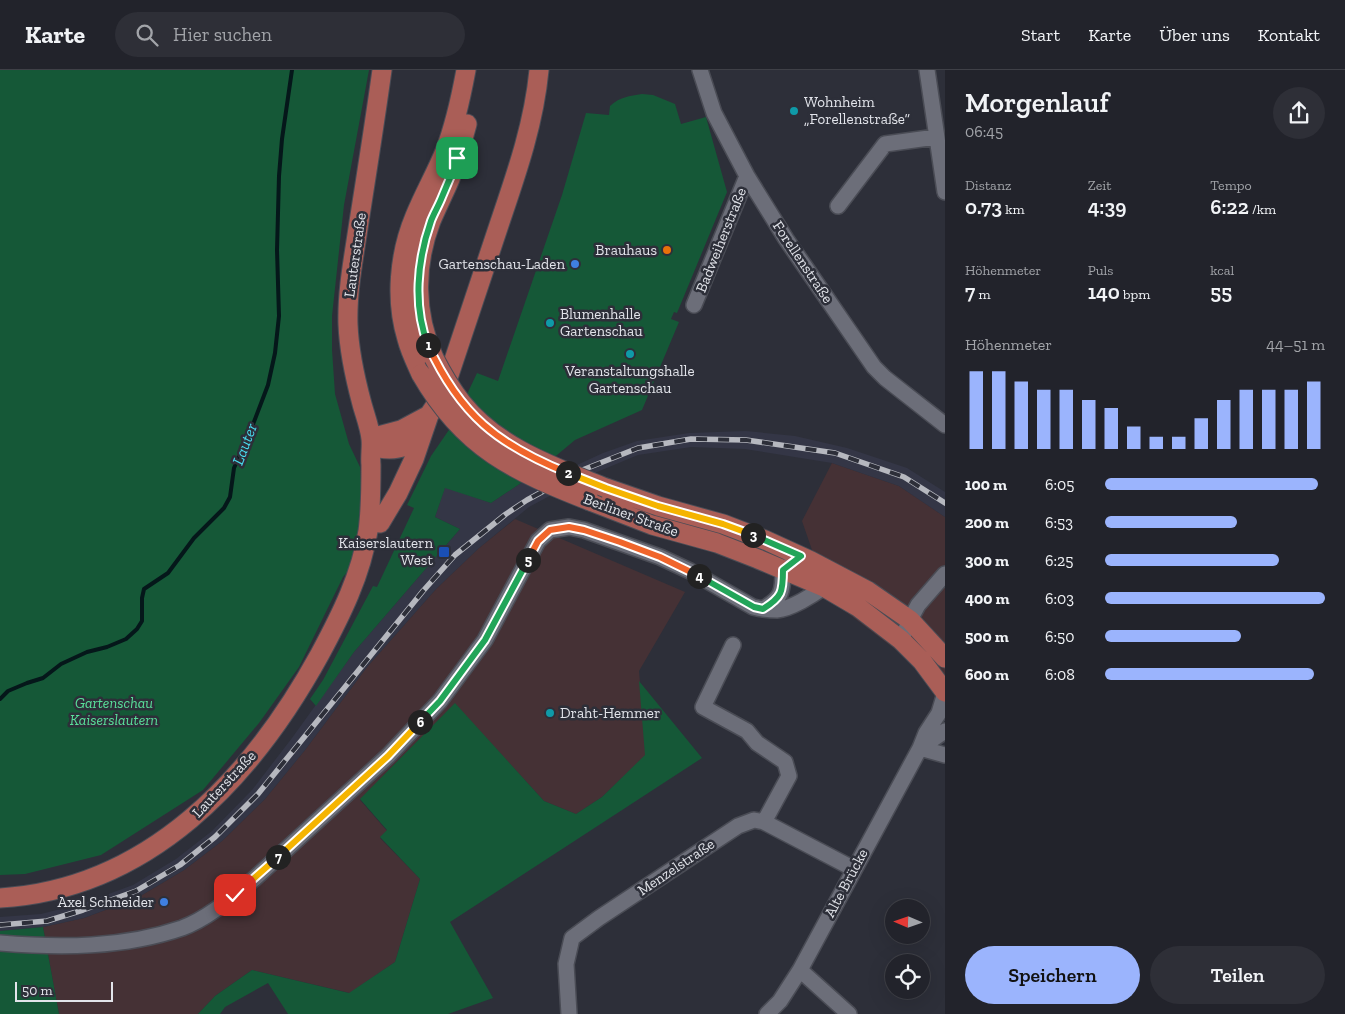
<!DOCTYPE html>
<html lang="de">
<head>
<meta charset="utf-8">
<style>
	:root { --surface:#22232b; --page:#2e2f37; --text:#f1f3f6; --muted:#a2a4a9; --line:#3f4047; --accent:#9bb4fd }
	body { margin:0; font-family:"Zilla Slab",serif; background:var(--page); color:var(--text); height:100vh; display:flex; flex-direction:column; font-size:19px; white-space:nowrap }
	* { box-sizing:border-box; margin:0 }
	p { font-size:16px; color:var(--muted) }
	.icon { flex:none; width:28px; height:28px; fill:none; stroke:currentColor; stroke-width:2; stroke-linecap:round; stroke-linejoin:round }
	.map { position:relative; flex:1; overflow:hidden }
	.side { display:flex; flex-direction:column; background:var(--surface); width:400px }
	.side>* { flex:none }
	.needle { width:32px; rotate:272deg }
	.fabs { position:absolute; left:885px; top:829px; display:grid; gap:10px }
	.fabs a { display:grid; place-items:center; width:45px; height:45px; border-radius:50%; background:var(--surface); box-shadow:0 5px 20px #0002,0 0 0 1px var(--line); font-size:25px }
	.scale { position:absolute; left:15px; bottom:12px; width:98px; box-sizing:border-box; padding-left:5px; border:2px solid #e2e4ea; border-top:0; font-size:14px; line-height:18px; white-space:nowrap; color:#e2e4ea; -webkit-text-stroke:4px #2d2f39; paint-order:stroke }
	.pin { position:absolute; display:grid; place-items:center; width:42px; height:42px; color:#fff; margin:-21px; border-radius:10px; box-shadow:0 2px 8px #0006 }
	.km { position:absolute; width:25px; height:25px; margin:-12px; border-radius:50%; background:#222; color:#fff; font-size:14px; line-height:25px; text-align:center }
	.round { display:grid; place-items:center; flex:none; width:52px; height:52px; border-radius:26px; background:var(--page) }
	.headline { display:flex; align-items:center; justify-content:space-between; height:85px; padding:0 20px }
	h1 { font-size:28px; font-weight:600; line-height:38px }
	.stats { display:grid; grid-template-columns:repeat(3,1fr); gap:8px; height:85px; padding:5px 20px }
	.stats div { display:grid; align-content:center }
	.stats b { font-size:21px; font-weight:600 }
	.stats small { font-size:14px; font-weight:400 }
	.stats p { font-size:14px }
	.chart { height:140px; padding:10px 20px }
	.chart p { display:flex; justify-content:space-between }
	.chart svg { width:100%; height:90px; margin-top:5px; stroke:var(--accent); stroke-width:6 }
	.cta { display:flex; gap:10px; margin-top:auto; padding:10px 20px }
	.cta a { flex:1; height:58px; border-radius:30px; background:var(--accent); color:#111; font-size:20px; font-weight:600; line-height:58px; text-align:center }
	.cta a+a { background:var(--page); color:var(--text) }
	ul { padding:0 20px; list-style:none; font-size:16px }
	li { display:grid; grid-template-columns:80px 60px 1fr; align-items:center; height:38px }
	li i { height:12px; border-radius:6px; background:var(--accent) }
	header { display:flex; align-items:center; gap:30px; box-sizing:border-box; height:70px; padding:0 25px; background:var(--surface); border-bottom:1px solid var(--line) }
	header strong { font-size:24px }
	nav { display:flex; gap:28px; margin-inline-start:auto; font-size:18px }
	.search { width:350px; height:45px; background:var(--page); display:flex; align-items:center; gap:12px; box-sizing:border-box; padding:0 18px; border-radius:28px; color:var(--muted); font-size:19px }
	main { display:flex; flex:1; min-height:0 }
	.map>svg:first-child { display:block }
	.commercial { fill:#453135 }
	.built { fill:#343646 }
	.green { fill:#155837 }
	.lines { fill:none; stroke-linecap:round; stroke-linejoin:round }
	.stream { stroke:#05171a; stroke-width:4 }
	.minor-casing { stroke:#4a4c55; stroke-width:18 }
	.major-casing { stroke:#4a4c55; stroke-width:21 }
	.minor { stroke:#6c6e79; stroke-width:15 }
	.major { stroke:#aa5e57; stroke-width:19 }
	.rail-casing { stroke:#b6b8bf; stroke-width:5.5 }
	.rail { stroke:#2d2f39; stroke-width:4; stroke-dasharray:11; stroke-linecap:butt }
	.major-bridge-casing { stroke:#4a4c55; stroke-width:21; stroke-linecap:butt }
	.major-bridge { stroke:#aa5e57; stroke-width:19 }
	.split-1-casing { stroke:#fff; stroke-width:10 }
	.split-2-casing { stroke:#fff; stroke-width:10 }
	.split-3-casing { stroke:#fff; stroke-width:10 }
	.split-4-casing { stroke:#fff; stroke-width:10 }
	.split-5-casing { stroke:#fff; stroke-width:10 }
	.split-6-casing { stroke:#fff; stroke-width:10 }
	.split-7-casing { stroke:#fff; stroke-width:10 }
	.split-8-casing { stroke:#fff; stroke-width:10 }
	.split-1 { stroke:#22a559; stroke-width:6 }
	.split-2 { stroke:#f0652b; stroke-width:6 }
	.split-3 { stroke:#f5b400; stroke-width:6 }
	.split-4 { stroke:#22a559; stroke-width:6 }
	.split-5 { stroke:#f0652b; stroke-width:6 }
	.split-6 { stroke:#22a559; stroke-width:6 }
	.split-7 { stroke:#f5b400; stroke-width:6 }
	.split-8 { stroke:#f5b400; stroke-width:6 }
	.culture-dot { fill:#0f9aa8; stroke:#2d2f39; stroke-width:2 }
	.food-dot { fill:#e8710a; stroke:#2d2f39; stroke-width:2 }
	.shop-dot { fill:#3f7fe0; stroke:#2d2f39; stroke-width:2 }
	.transit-dot { fill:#1a4fb4; stroke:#2d2f39; stroke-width:2 }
	.labels { text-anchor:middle; stroke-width:5; stroke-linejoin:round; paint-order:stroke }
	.poi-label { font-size:15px; fill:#e2e4ea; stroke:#2d2f39; text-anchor:end }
	.street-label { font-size:15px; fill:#e2e4ea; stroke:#2d2f39 }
	.park-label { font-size:15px; font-style:italic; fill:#59e09a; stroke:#2d2f39 }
	.water-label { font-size:16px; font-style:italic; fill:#49ddf0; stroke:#2d2f39 }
</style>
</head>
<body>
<header>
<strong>Karte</strong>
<div class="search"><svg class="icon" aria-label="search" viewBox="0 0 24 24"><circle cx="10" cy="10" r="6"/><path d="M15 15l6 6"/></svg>Hier suchen</div>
<nav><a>Start</a><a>Karte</a><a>Über uns</a><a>Kontakt</a></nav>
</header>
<main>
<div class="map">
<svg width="945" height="944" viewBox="0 0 945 944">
	<rect width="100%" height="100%" fill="#2d2f39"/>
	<!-- commercial -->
	<path class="commercial" d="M832 393 899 416 945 447V639L908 589 829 529 802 451Z
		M515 449 685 522 639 601 646 685 602 727 576 744 544 731 455 634 360 730 387 761 380 768 420 809 395 892 350 923 252 900 215 926 198 944H59L43 857 84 848 137 828 184 800 222 771 265 729 305 680 367 597 436 519 479 478Z"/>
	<!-- built -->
	<path class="built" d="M746 361 795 366 847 378 907 398 945 422V447L899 416 832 393 745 379 691 377 638 385 585 407 529 437 479 478 436 519 367 597 305 680 265 729 222 771 184 800 137 828 84 848 43 857 0 861V847L41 844 84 833 133 815 176 789 212 761 252 720 292 668 354 582 460 459 435 447 445 417 491 433 533 405 538 413 603 383 637 371 689 363Z"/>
	<!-- green -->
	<path class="green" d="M0 0H369L344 135 332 246V280L335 324 349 374 360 397 363 442 350 499 343 507 299 597 259 653 203 720 101 785 25 804 0 805Z
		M642 24 653 25 675 34 681 54 706 47 727 122 677 243 674 242 671 249 679 252 642 340 575 370 533 405 491 433 445 418 435 447 460 459 354 582 316 636 310 629 323 610 373 516 377 517 414 438 407 435 431 386 453 354 477 303 498 311 562 125 586 43 609 45 610 36C620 27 629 26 642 24Z
		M639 611 702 688 450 852 493 928 448 944H288L268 913 225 937 220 944H198L215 926 252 900 349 923 395 892 420 809 380 767 387 760 360 729 455 633 544 731 576 744 602 727 645 685Z
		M43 857 59 944H0V861Z"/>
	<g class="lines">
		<!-- stream -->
		<path class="stream" d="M0 629 8 621 27 613 43 608 61 594 87 582 107 577 126 569 137 559 142 551V528L144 519 168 503 194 468 224 438 230 427 234 398 252 357 268 315 275 283 279 246 277 180 279 106 282 69 292 0"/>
		<defs>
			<path id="minor" d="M700 0 714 43 747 106 786 169 874 297 885 308 945 355
				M927 0 945 122
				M838 136 885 74 936 67
				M694 235 747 106
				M763 539C782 528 783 522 783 500L791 494
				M901 570 910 550 918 535 945 504
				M733 575 703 637 747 661 757 673 785 692 789 706 764 752
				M920 678 945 661
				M920 678 945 685
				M0 873C60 878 124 878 182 858 209 848 232 827 254 809L388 686 440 631 485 570 538 471 550 460 569 457 584 460 660 487 690 501 753 537C761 539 769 540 777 540 791 539 813 525 824 517
				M800 900 849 944
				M569 944 566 894 572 868 599 848 738 756 754 750 764 752 854 799
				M767 944 780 931 800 900 920 678 926 663 939 643 945 623"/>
			<path id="major" d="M434 288C414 244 414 195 431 151 437 137 444 123 450 109 457 91 462 73 467 54
				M421 304C416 293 410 281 407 269 395 230 399 184 415 146 424 124 436 103 445 81 455 55 461 27 466 0
				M371 368 401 360 429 345
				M379 378C400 382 410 375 423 360
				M606 418 658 436 723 454 765 470 811 491 868 521 910 550 945 588
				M590 431 652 455 717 473 758 489 824 517 858 537 901 570 922 591 945 622
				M380 453 398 423 414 389 429 345 437 333 448 308C465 256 483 204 500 152 517 102 534 53 539 0
				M0 828C149 819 252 708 320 584 341 545 361 505 368 461 371 439 371 417 371 395 370 386 372 377 371 369 370 358 365 345 362 334 355 308 349 281 348 254 347 220 354 186 359 152 367 101 375 51 382 0"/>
		</defs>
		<!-- minor casing -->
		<use href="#minor" class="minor-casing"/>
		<!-- major casing -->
		<use href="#major" class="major-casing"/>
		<!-- minor -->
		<use href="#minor" class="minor"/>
		<!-- major -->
		<use href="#major" class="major"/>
		<defs>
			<path id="rail" d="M0 855 47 851 83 840 136 821 180 795 215 767 258 724 423 521 455 485 506 444 527 430 580 401 638 378 691 369 746 370 835 383 904 407 945 433"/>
		</defs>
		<!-- rail casing -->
		<use href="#rail" class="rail-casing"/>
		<!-- rail -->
		<use href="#rail" class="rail"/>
		<defs>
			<path id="major-bridge" d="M434 288C442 304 451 319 462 333 498 378 554 397 606 418
				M421 304C464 379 514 401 590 431"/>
		</defs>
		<!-- major-bridge casing -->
		<use href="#major-bridge" class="major-bridge-casing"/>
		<!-- major-bridge -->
		<use href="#major-bridge" class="major-bridge"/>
	</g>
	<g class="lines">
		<defs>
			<path id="split-1" d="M428 275C413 236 417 191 431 151 434 143 439 135 442 127 448 114 453 101 457 88"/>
			<path id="split-2" d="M428 275C460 345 498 375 568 403"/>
			<path id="split-3" d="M568 403 606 418 658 436 723 454 753 465"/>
			<path id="split-4" d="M699 506 754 537 763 539C782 527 783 522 783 500L801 486 753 465"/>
			<path id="split-5" d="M528 490 538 471 550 460 569 457 584 460 620 472 660 487 699 506"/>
			<path id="split-6" d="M420 652 440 631 485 570 528 490"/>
			<path id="split-7" d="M278 787 388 686 420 652"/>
			<path id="split-8" d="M235 825 278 787"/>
		</defs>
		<!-- split-1 casing -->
		<use href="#split-1" class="split-1-casing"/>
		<!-- split-2 casing -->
		<use href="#split-2" class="split-2-casing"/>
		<!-- split-3 casing -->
		<use href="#split-3" class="split-3-casing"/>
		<!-- split-4 casing -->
		<use href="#split-4" class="split-4-casing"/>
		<!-- split-5 casing -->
		<use href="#split-5" class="split-5-casing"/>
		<!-- split-6 casing -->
		<use href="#split-6" class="split-6-casing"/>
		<!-- split-7 casing -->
		<use href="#split-7" class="split-7-casing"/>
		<!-- split-8 casing -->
		<use href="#split-8" class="split-8-casing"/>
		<!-- split-1 -->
		<use href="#split-1" class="split-1"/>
		<!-- split-2 -->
		<use href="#split-2" class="split-2"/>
		<!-- split-3 -->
		<use href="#split-3" class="split-3"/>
		<!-- split-4 -->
		<use href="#split-4" class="split-4"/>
		<!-- split-5 -->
		<use href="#split-5" class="split-5"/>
		<!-- split-6 -->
		<use href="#split-6" class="split-6"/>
		<!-- split-7 -->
		<use href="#split-7" class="split-7"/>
		<!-- split-8 -->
		<use href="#split-8" class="split-8"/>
	</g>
	<!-- markers -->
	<g class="culture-dot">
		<circle cx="794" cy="41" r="5"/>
		<circle cx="550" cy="253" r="5"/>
		<circle cx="630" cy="284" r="5"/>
		<circle cx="550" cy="643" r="5"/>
	</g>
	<circle class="food-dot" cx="667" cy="180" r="5"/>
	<g class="shop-dot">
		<circle cx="575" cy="194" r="5"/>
		<circle cx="164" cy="832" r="5"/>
	</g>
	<rect class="transit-dot" x="438" y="476" width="12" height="12" rx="2.5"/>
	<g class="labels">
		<!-- poi labels -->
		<g class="poi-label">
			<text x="804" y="37" text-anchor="start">Wohnheim<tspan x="804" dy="17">„Forellenstraße“</tspan></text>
			<text x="657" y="185">Brauhaus</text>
			<text x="565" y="199">Gartenschau-Laden</text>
			<text x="560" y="249" text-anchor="start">Blumenhalle<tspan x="560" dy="17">Gartenschau</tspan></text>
			<text x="630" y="306" text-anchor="middle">Veranstaltungshalle<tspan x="630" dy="17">Gartenschau</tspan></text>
			<text x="433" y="478">Kaiserslautern<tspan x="433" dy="17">West</tspan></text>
			<text x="560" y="648" text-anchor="start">Draht-Hemmer</text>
			<text x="154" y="837">Axel Schneider</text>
		</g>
		<!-- street labels -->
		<g class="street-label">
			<text transform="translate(721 170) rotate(-68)" y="5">Badweiherstraße</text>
			<text transform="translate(355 185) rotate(-82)" y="5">Lauterstraße</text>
			<text transform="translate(803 192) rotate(56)" y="5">Forellenstraße</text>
			<text transform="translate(631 445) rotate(20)" y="5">Berliner Straße</text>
			<text transform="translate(224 714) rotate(-47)" y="5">Lauterstraße</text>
			<text transform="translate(676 797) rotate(-34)" y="5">Menzelstraße</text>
			<text transform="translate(846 813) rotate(-62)" y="5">Alte Brücke</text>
		</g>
		<!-- park labels -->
		<g class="park-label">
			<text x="114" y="638">Gartenschau<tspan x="114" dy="17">Kaiserslautern</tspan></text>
		</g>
		<!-- water labels -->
		<g class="water-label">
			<text transform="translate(244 374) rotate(-69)" y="6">Lauter</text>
		</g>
	</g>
</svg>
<div class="fabs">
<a><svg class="needle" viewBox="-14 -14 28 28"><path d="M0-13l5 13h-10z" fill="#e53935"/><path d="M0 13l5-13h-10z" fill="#a2a4a9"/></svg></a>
<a><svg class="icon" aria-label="locate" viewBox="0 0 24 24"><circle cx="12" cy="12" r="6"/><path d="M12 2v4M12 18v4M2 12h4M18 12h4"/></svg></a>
</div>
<div class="scale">50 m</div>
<div class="pin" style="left:457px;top:88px;background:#1e9e55"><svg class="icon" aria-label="arrive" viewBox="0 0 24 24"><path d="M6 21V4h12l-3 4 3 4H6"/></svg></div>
<div class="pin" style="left:235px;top:825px;background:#d93025"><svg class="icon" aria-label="check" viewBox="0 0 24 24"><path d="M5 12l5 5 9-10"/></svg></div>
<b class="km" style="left:428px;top:275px">1</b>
<b class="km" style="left:568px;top:403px">2</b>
<b class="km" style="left:753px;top:465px">3</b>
<b class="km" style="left:699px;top:506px">4</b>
<b class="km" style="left:528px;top:490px">5</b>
<b class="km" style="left:420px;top:652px">6</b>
<b class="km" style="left:278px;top:787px">7</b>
</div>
<section class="side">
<div class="headline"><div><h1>Morgenlauf</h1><p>06:45</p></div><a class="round"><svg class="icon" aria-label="share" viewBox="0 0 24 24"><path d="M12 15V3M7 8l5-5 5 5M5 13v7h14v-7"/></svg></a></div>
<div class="stats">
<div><p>Distanz</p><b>0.73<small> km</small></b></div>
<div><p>Zeit</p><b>4:39</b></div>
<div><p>Tempo</p><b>6:22<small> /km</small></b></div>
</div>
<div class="stats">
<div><p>Höhenmeter</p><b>7<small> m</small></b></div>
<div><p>Puls</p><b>140<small> bpm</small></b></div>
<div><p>kcal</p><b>55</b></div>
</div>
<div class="chart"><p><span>Höhenmeter</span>44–51 m</p>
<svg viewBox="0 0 160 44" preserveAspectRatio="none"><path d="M5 44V6M15 44V6M25 44V11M35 44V15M45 44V15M55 44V20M65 44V24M75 44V33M85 44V38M95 44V38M105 44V29M115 44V20M125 44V15M135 44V15M145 44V15M155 44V11"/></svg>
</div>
<ul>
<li><b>100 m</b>6:05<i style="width:97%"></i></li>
<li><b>200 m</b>6:53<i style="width:60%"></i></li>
<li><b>300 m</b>6:25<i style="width:79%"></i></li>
<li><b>400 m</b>6:03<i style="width:100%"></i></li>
<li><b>500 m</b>6:50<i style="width:62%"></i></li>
<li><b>600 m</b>6:08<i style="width:95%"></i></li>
</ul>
<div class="cta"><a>Speichern</a><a>Teilen</a></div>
</section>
</main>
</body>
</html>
